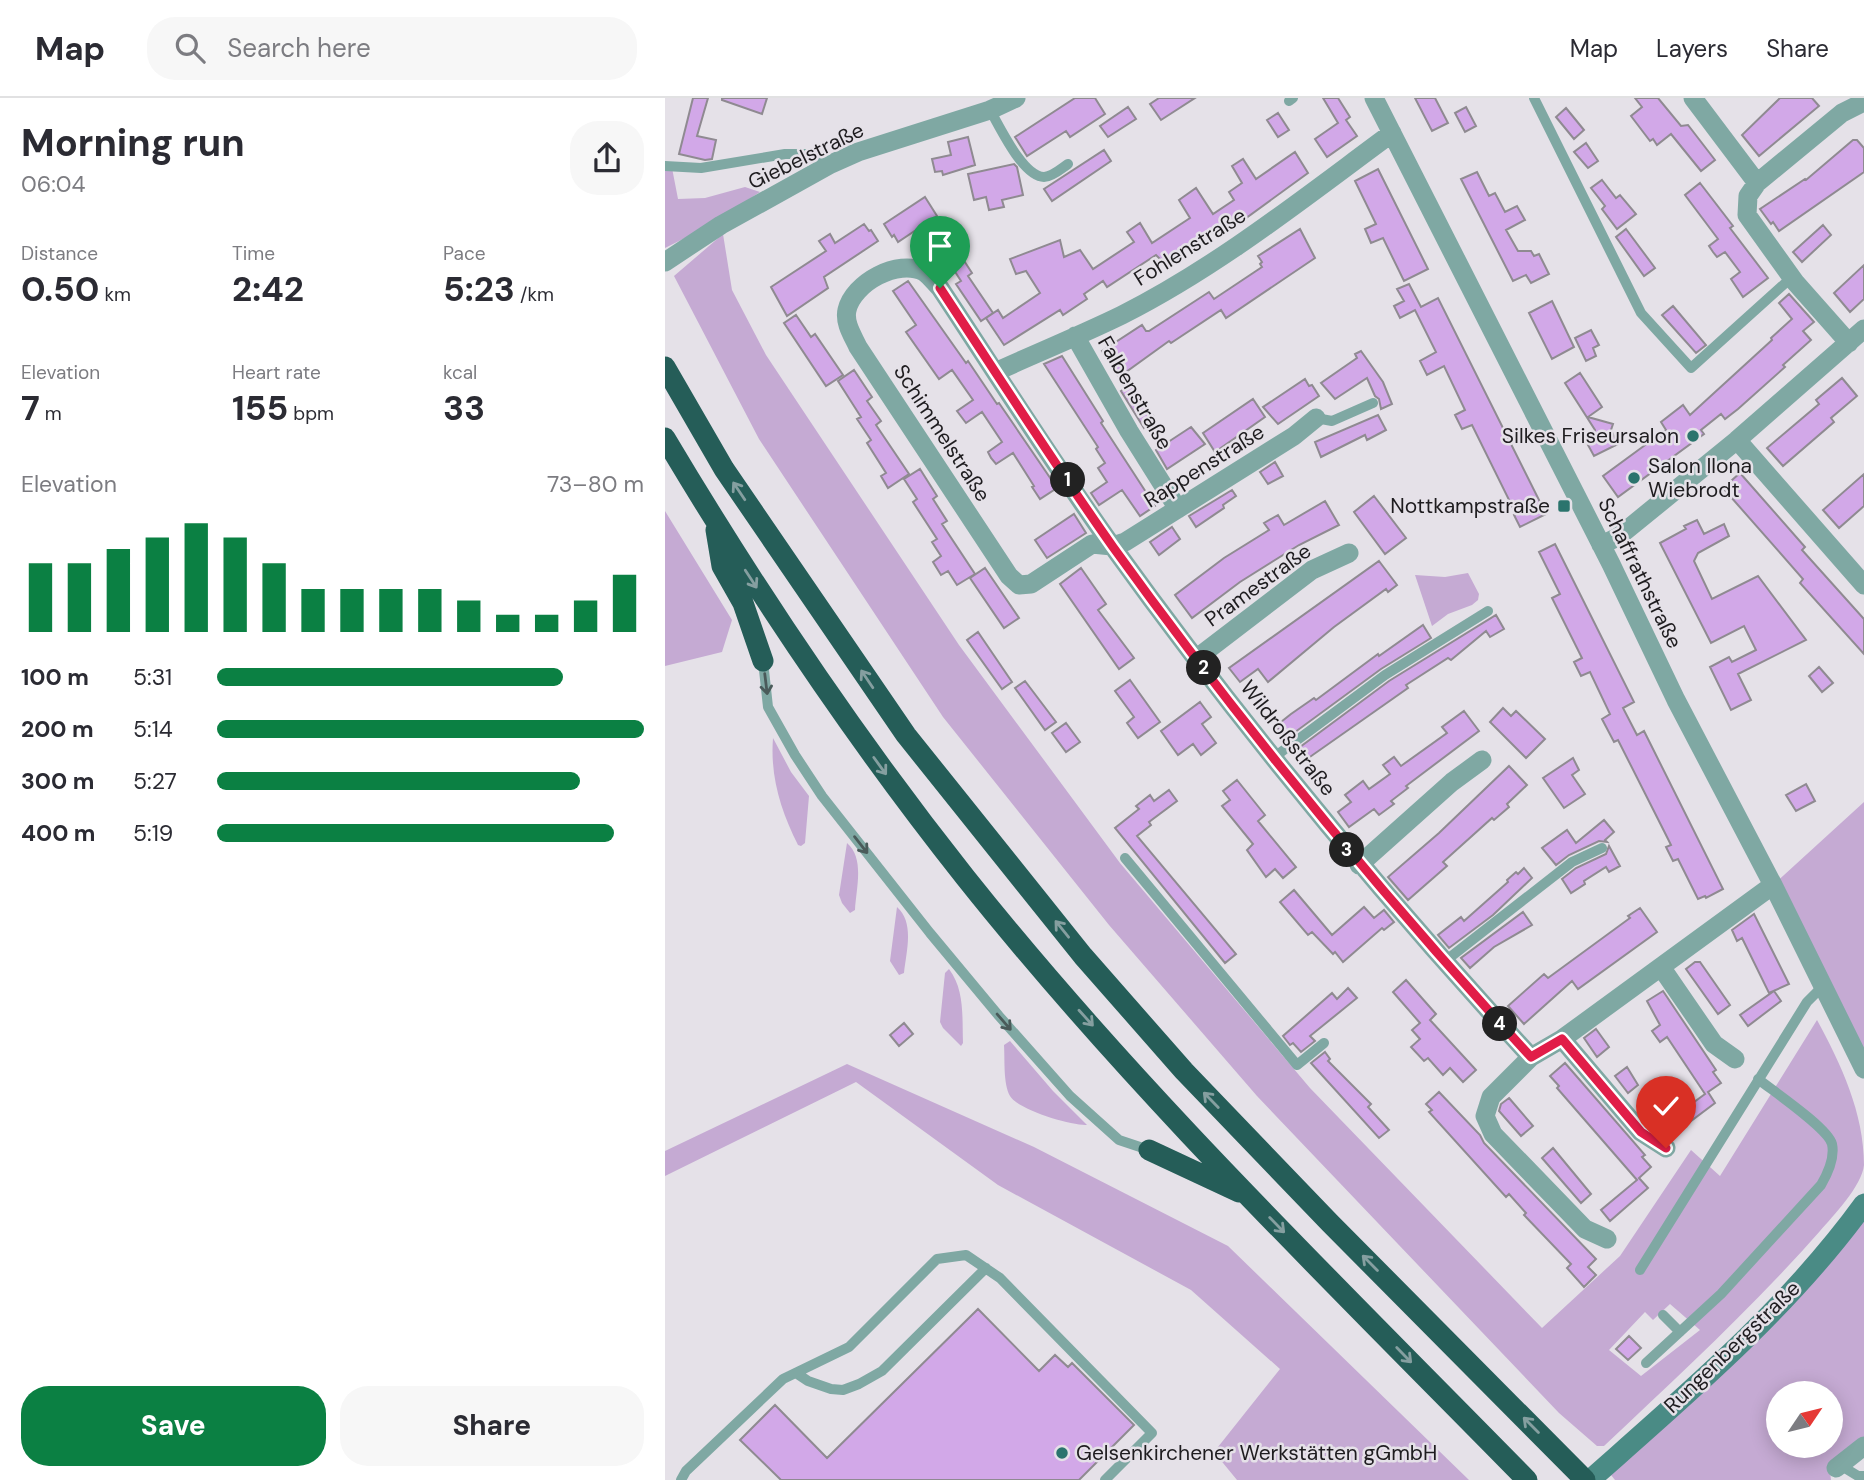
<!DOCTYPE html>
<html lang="en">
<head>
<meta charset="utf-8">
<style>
	:root { --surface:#fff; --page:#f7f7f7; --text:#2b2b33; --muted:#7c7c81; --line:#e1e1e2; --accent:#0b8043 }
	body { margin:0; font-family:"DM Sans",sans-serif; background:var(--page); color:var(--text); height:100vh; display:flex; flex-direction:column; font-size:26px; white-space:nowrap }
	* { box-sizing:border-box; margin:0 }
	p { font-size:23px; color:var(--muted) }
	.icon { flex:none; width:38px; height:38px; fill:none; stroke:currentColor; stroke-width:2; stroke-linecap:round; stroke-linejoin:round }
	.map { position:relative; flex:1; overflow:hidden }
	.drawer { display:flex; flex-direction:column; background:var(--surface); width:665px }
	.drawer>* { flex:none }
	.needle { width:46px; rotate:55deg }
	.tools { position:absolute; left:1101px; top:1283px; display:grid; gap:14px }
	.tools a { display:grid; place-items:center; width:77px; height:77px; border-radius:50%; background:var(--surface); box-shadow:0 4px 18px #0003; font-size:35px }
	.pin { position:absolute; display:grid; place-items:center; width:60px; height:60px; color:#fff; margin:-72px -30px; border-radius:50% 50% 50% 0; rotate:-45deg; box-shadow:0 0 7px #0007 }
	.pin .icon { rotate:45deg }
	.km { position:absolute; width:35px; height:35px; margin:-18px; border-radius:50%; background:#222; color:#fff; font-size:19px; line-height:35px; text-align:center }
	.round { display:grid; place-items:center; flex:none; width:74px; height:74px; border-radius:28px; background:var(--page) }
	.overview { display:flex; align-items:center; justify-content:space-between; height:119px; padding:0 21px }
	h1 { font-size:38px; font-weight:700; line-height:52px }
	.metrics { display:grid; grid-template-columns:repeat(3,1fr); gap:10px; height:119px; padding:7px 21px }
	.metrics div { display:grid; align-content:center }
	.metrics b { font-size:35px; font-weight:700 }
	.metrics small { font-size:19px; font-weight:400 }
	.metrics p { font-size:19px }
	.chart { height:196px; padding:14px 21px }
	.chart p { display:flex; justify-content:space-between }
	.chart svg { width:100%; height:126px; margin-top:7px; stroke:var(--accent); stroke-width:6 }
	.action { display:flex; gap:14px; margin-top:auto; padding:14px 21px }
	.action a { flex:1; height:80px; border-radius:28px; background:var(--accent); color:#fff; font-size:28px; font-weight:700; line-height:80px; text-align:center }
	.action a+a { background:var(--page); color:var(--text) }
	ul { padding:0 21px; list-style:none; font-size:23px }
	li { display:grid; grid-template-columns:112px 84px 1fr; align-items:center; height:52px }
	li i { height:18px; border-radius:9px; background:var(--accent) }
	header { display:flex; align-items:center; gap:42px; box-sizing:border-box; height:98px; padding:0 35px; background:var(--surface); border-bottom:2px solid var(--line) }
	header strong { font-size:33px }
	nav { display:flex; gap:38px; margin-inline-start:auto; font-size:24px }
	.search { width:490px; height:63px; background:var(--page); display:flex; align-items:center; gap:18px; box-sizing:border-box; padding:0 24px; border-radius:28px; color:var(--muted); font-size:26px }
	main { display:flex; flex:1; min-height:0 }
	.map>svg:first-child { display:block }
	.green { fill:#c5aad3; fill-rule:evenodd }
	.building { fill:#d2a8e8; stroke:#8f8a91; stroke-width:2 }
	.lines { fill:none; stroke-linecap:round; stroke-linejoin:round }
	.lane { stroke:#7fa8a3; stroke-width:10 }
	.street { stroke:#7fa8a3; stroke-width:19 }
	.secondary { stroke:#4a8b85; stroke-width:21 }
	.highway { stroke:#255d58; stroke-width:21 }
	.oneway { stroke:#859fa0 }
	.oneway2 { stroke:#4a5b5a }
	.route-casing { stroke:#fff; stroke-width:14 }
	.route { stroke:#e11d48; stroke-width:9 }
	.poi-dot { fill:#2b746d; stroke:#e5e1e8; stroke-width:2.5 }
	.labels { text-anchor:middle; stroke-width:5; stroke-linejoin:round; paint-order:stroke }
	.street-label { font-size:21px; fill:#1e1c1f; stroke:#e5e1e8 }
	.poi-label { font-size:21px; fill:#1e1c1f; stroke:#e5e1e8; text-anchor:end }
</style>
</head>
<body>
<header>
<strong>Map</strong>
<div class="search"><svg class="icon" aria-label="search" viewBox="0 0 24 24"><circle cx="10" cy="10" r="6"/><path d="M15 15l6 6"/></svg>Search here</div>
<nav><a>Map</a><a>Layers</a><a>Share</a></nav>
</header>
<main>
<section class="drawer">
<div class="overview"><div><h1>Morning run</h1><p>06:04</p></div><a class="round"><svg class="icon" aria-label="share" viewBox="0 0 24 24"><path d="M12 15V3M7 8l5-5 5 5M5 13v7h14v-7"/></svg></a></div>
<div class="metrics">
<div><p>Distance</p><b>0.50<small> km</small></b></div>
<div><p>Time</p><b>2:42</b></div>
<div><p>Pace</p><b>5:23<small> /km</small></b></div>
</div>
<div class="metrics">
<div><p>Elevation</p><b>7<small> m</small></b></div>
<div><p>Heart rate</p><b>155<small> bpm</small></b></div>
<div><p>kcal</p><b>33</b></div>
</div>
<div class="chart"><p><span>Elevation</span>73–80 m</p>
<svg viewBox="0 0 160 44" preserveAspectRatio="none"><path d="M5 44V20M15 44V20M25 44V15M35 44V11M45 44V6M55 44V11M65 44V20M75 44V29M85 44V29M95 44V29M105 44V29M115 44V33M125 44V38M135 44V38M145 44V33M155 44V24"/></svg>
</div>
<ul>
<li><b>100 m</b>5:31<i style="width:81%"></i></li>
<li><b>200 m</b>5:14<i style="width:100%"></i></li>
<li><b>300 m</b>5:27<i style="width:85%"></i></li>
<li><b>400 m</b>5:19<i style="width:93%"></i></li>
</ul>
<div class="action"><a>Save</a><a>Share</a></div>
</section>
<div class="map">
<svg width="1199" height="1382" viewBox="0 0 1199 1382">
	<rect width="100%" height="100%" fill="#e5e1e8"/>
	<!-- green -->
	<path class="green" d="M0 68 7 70 13 101 40 100 80 89 95 94 42 129 0 150Z
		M58 136 67 192 101 257 294 547 455 765 645 990 877 1230 955 1158 1026 1052 1055 1078 1152 922C1176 966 1199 1015 1199 1067 1197 1088 1168 1118 1155 1133 1088 1209 1013 1278 939 1348H932L894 1315 592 998 444 827 278 619 94 341 9 178ZM1005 1206 1035 1232 976 1278 944 1252 980 1214 988 1222Z
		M0 413 67 522 57 554 0 568Z
		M803 475 814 496 813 502 807 507 783 516 767 528 750 477 780 479Z
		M108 640 126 674 144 698 140 745 136 748 133 747C116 713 105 679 108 640Z
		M1199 704V964L1108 787Z
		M182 745C200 760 191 791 190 812L185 815 177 805 174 797Z
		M232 809C250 825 241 854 239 875L234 877 225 863Z
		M284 871C300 892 297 920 298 945L296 948 278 930 275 924 280 875Z
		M345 943 388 993 422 1027C407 1028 353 1012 345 998 338 985 340 962 339 947Z
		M182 966 369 1049 563 1148 804 1382H572L549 1354 615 1271 526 1192 333 1087 191 984 0 1078V1053Z
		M1199 1118V1344L1164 1365 1166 1382H950L946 1377ZM1113 1295H1166V1348H1113Z"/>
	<!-- building -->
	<path class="building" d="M28 0H43L32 38 51 42 47 61 40 62 14 56Z
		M57 0H102L97 16 57 2Z
		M410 0H430L440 16 405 39 401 33 362 58 350 39Z
		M494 0H530L496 22 485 6Z
		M658 0H673L685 19 681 22 692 38 662 59 650 41 673 25Z
		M750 0H770L783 25 767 33Z
		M970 0H993L1016 28 1023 27 1050 62 1036 73 1006 36 992 47 988 41 985 43 966 18 977 9Z
		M1115 0H1147L1154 8 1094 58 1077 37Z
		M463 9 471 21 443 39 435 28Z
		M801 9 811 28 800 34 790 15Z
		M901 10 919 32 909 41 891 19Z
		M613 15 624 32 613 39 602 22Z
		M303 39 310 67 278 77 277 73 270 74 267 61 286 57 283 44Z
		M1188 42H1192L1199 50V74L1114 133 1108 124 1106 126 1095 111 1140 81 1141 82Z
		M921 45 933 63 923 70 909 54Z
		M439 52 446 63 387 103 379 91Z
		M630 54 643 75 555 139 551 132 548 134 547 131 498 164 491 157 442 189 438 183 419 196 422 201 398 217 395 212 339 247 321 220 333 212 338 220 375 195 361 173 351 176 345 161 395 142 399 159 415 152 428 171 469 144 462 134 475 125 487 145 525 120 514 102 531 90 548 116 569 102 564 94 577 85 567 68 578 61 591 81Z
		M349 66 352 69 358 97 337 102 339 109 324 112 321 99 309 102 303 76Z
		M713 71 763 171 739 183 718 140 706 145 700 131 711 126 690 83Z
		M812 74 824 98 830 95 840 114 852 108 860 122 841 132 853 153H866L869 158 874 156 884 176 866 185 861 177 848 183 796 81Z
		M937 82 951 100 955 97 971 116 952 131 937 111 940 108 926 90Z
		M1035 85 1068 128 1065 130 1103 180 1078 199 1066 181 1075 174 1060 154 1052 159 1048 154 1044 148 1053 141 1020 97Z
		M260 99 272 118 233 144 229 137 227 139 219 126Z
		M199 126 204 133 206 132 213 143 159 179 163 190 122 218 106 189 161 153 154 143 165 136 170 145Z
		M1158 127 1166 137 1137 164 1128 154Z
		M635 131 650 160 561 220 556 212 506 245 504 243 454 279 437 253 477 227 481 233H484L544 194 549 201 597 169 595 166 597 164 593 158Z
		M961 131 990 170 979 178 951 139Z
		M292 137 302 154 290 162 279 144Z
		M296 158 307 175 303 178 328 215 316 223 291 186 296 183 285 166Z
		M1199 167V201L1185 214 1169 195Z
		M243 183 301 265 303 263 332 306 334 305 392 390 375 401 367 389 369 388 348 355 331 366 326 360 323 354 337 344 317 314 301 325 292 313 308 302 287 272 274 281 241 234 251 227 228 193Z
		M744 186 756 209 773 200 881 416 855 429 849 417 851 416 807 327 797 331 790 317 800 312 779 268 762 277 755 263 771 254 750 212 735 220 729 208 739 203 732 191Z
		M1124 196 1149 224 1138 233 1146 242 1118 267 1120 269 1073 311 1060 321 1056 316 1036 332 1039 336 953 399 938 378 987 342 1000 344 995 336 1001 332 996 324 1018 307 1025 317 1107 242 1106 240 1127 221 1114 205Z
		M887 203 909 249 887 261 864 215Z
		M1008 208 1041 247 1031 255 997 217Z
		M131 217 146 239 150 236 178 277 161 288 119 225Z
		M926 232 934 247 928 250 931 258 921 263 910 240Z
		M696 253 718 284 727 306 716 311 714 301 710 298 702 280 670 301 656 285 692 260 690 256Z
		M397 258 438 323 436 325 490 408 475 418 457 392 434 407 426 395 442 384 433 370 440 365 431 351 433 349 379 266Z
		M189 272 207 299 202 303 216 323 211 327 244 376 223 390 216 378 221 375 202 345 206 342 192 321 196 319 173 283Z
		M915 275 937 309 923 319 948 326 946 332 953 346 929 358 923 347 927 345 930 332 900 285Z
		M1177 280 1192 298 1166 320 1169 324 1118 368 1102 350 1154 306 1151 302Z
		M640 281 644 288 647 287 654 298 613 326 598 309Z
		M467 286 491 322 479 330 456 293Z
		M588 301 600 319 550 354 538 335Z
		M713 317 721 332 702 342 700 337 656 359 650 344Z
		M526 329 540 346 502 371 491 352Z
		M610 364 618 378 603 386 595 374Z
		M255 371 272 398 268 401 282 423 277 426 310 476 292 487 283 473 276 477 268 464 276 458 267 444 272 441 248 404 252 401 239 381Z
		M1075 375 1140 449 1137 452 1199 521V556L1135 485 1138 481 1058 390Z
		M1199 376V408L1174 430 1158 412Z
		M567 392 571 398 558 407 559 410 531 429 524 418Z
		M709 398 741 440 720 456 689 414Z
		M660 403 674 427 634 447 575 484 527 520 510 497 559 460 604 432 599 425 613 417 619 427Z
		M409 416 421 435 382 460 370 442Z
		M1032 422 1039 436 1059 426 1064 438 1033 455 1029 463 1047 501 1093 478 1141 542 1073 576 1086 602 1066 612 1045 569 1064 559 1067 564 1091 552 1079 528 1046 545 995 445 1021 431 1019 428Z
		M507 429 515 441 494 457 485 444Z
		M890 446 969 604 958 610 972 637 979 633 1058 791 1041 800 1040 798 1033 801 1013 761 1008 763 1001 749 1006 747 999 733 953 642 949 644 937 621 945 616 925 574 916 578 909 564 917 560 887 500 895 496 874 454Z
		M714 463 732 487 723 494 721 491 669 529 603 584 593 571 575 584 564 570Z
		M320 470 354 520 339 530 305 480Z
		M416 470 441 506 433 512 469 560 454 571 395 486Z
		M831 517 839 531 825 539 821 533 786 562 783 560 741 587 743 590 642 661 638 656 635 658 631 652 724 583Z
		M758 527 766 540 716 571 622 640 619 639 611 628 626 616 649 600 651 602 713 556 714 558Z
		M313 534 347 584 337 591 302 542Z
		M1154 569 1168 585 1157 594 1144 578Z
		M465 582 495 624 473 640 462 625 469 619 450 593Z
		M360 583 391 624 380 632 350 590Z
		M535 604 546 619 537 626 551 645 536 657 528 646 513 657 496 633Z
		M838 610 846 618 851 613 880 641 861 660 825 624Z
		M799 613 814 633 741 688 743 690 726 703 729 706 714 717 709 711 684 729 673 714 686 704 680 697 698 683 704 691 725 676 718 667 729 659 736 668 782 635 777 629Z
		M401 625 415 644 401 654 387 635Z
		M908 660 914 672 907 677 920 696 899 710 878 680Z
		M844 668 862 687 842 706 844 709 829 722 827 720 778 764 782 768 743 802 723 779 774 735Z
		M572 682 600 717 593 723 631 769 618 780 610 771 601 779 582 752 588 746 557 708 565 702 558 693Z
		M1141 686 1150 703 1131 713 1121 697Z
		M504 692 512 703 484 724 486 727 472 738 571 856 560 865 450 730 474 711 471 708 485 697 489 703Z
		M939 722 949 734 940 742 942 744 934 743 904 757 891 767 877 750 902 732 911 745Z
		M944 748 955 768 944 774 941 769 919 783 920 786 906 795 897 781 911 770 941 756Z
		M859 770 867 780 828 817 784 850 773 837 796 819 799 823 843 784 842 782 851 774 853 776Z
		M629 792 667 837 699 809 709 820 719 812 729 824 719 832 717 830 678 864 670 854 668 856 647 834 643 837 615 804Z
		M975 810 992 834 913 891 907 883 859 926 843 908 879 876 883 880 965 820 963 818Z
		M858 814 867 827 829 849 805 870 796 860Z
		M1089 816 1124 886 1104 895 1077 840 1072 843 1067 832Z
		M1030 864H1035L1065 907 1053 916 1021 871Z
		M741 882 771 916 765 922 811 972 798 984 785 970 778 977 763 960 759 963 746 949 755 941 747 932 755 925 728 894Z
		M683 890 692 900 645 938 650 943 636 954 628 945 625 947 618 938 667 895 672 901Z
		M998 893 1051 972 1048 974 1056 985 1043 994 1050 1005 1010 1035 1002 1024 1040 996 1002 939 995 944 987 933 995 927 982 903Z
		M1109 893 1116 903 1083 928 1075 917Z
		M239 925 248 936 234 948 225 937Z
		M931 931 944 949 932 959 919 940Z
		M660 954 665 961 663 963 706 1006 703 1009 724 1032 714 1040 646 965Z
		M900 965 980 1057 977 1059 986 1069 974 1080 983 1090 945 1123 936 1112 972 1082 892 990 894 988 885 978Z
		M962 969 973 987 963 995 950 978Z
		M774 994 815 1037 819 1045 931 1161 923 1169 931 1177 919 1189 902 1170 906 1166 859 1117 861 1115 844 1096 841 1099 764 1014 767 1012 761 1006Z
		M844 1000 868 1028 856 1038 834 1013 836 1006Z
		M888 1050 926 1096 916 1105 877 1060Z
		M313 1211 374 1273 390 1257 403 1269 407 1265 469 1327 414 1382H116L75 1342 110 1307 162 1360Z
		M964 1238 976 1250 963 1262 951 1251Z"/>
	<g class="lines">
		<!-- lane -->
		<path class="lane" d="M869 0 976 215 1026 270 1127 179
			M624 3 628 0
			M325 12C335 29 358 79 379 79 387 79 397 70 403 66
			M0 68 36 70 120 56H141L166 66
			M651 320 667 323 708 305
			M98 563 103 609 130 657 157 698 265 835 334 918 405 998 454 1042 484 1052
			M608 660 720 577 823 513
			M460 760 632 967 659 945
			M779 864 907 764 937 750
			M975 1172 1142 904 1157 889
			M998 1217 1015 1234
			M981 1265 1056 1196 1156 1087C1163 1075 1170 1060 1167 1046 1163 1030 1108 993 1093 981
			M131 1275 143 1283 166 1291 178 1292 194 1286 217 1273 321 1170
			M1175 1367 1193 1378H1199
			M16 1382 21 1373 118 1281 184 1249 272 1161 301 1157 335 1180 487 1335 440 1382"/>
		<!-- street -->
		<path class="street" d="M709 0 946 466 1011 602 1108 787 1199 971
			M1028 0 1092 85 1083 98 1082 117 1130 184 1184 245
			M1092 85 1177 15 1199 4
			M0 164 56 127 166 66 193 54 325 12 351 0
			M410 238 464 333 513 411
			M330 274C372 255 416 237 457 217 554 168 640 99 727 35
			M651 320 629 338 460 444 447 448 427 446 366 486 354 487 344 478 193 249C188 238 179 225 182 212 188 185 233 160 259 174 264 177 270 185 275 190 332 276 387 364 448 449 577 628 717 797 866 959L897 941 1108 787
			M1072 342 1199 487
			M936 447 953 439 1072 342 1199 231
			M532 560 647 472 684 455
			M694 767 787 684 817 662
			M996 869 1049 946 1070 961
			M897 941 976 1034 1001 1050
			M866 959 826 999 820 1018 828 1036 920 1131 942 1141
			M1171 1370 1199 1348"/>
		<!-- secondary -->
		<path class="secondary" d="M925 1382C1021 1297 1123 1211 1199 1106"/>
		<!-- highway -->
		<path class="highway" d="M0 269 59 371 241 637 418 858 519 973 665 1125 920 1382
			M0 340C91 493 189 639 300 779 471 994 670 1186 862 1382
			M51 432 57 468 78 505 98 563
			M484 1052 574 1094"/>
	</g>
	<!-- one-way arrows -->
	<defs><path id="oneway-shaft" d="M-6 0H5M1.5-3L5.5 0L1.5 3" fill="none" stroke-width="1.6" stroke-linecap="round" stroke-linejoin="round" transform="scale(1.75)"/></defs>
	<g class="oneway">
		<use href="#oneway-shaft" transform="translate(74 393) rotate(-124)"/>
		<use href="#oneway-shaft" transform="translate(86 481) rotate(57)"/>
		<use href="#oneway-shaft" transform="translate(202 581) rotate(-124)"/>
		<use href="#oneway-shaft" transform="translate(215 668) rotate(54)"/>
		<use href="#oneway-shaft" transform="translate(397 831) rotate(-129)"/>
		<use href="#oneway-shaft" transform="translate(421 920) rotate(48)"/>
		<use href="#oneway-shaft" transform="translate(546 1002) rotate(-134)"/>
		<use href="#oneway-shaft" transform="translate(612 1127) rotate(46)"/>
		<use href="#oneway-shaft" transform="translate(705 1165) rotate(-135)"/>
		<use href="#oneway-shaft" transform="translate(739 1257) rotate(46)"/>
		<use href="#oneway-shaft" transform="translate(866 1327) rotate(-135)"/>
	</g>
	<g class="oneway2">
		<use href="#oneway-shaft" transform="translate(101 586) rotate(83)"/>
		<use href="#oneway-shaft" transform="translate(196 747) rotate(52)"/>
		<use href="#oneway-shaft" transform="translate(339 924) rotate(49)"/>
	</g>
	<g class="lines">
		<defs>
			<path id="route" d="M275 190C332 276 388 364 448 449 577 628 717 797 866 959L897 941 976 1034 1001 1050"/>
		</defs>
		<!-- route casing -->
		<use href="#route" class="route-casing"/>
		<!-- route -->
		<use href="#route" class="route"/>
	</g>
	<!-- markers -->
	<g class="poi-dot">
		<circle cx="1028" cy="338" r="7"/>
		<circle cx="969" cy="380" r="7"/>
		<rect x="892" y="401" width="14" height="14" rx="3.5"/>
		<circle cx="397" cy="1355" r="7"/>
	</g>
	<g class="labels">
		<!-- street labels -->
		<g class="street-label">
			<text transform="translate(141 58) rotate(-26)" y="7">Giebelstraße</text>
			<text transform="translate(525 149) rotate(-32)" y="7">Fohlenstraße</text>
			<text transform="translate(470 295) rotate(60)" y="7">Falbenstraße</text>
			<text transform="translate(277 335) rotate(57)" y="7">Schimmelstraße</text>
			<text transform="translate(539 368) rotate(-32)" y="7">Rappenstraße</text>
			<text transform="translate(975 475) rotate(64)" y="7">Schaffrathstraße</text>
			<text transform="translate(593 487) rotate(-36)" y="7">Pramestraße</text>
			<text transform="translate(623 640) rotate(52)" y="7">Wildroßstraße</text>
			<text transform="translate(1067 1249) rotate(-44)" y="7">Rungenbergstraße</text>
		</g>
		<!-- poi labels -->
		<g class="poi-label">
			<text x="1014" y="345">Silkes Friseursalon</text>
			<text x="983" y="375" text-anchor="start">Salon Ilona<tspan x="983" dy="24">Wiebrodt</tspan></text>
			<text x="885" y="415">Nottkampstraße</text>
			<text x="411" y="1362" text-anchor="start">Gelsenkirchener Werkstätten gGmbH</text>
		</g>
	</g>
</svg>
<div class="tools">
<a><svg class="needle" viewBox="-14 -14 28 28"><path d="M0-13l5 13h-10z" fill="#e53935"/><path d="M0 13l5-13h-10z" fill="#7c7c81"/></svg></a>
</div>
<div class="pin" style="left:275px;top:190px;background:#1e9e55"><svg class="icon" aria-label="arrive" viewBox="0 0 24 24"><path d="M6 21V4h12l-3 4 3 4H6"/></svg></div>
<div class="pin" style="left:1001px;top:1050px;background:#d93025"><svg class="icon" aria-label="check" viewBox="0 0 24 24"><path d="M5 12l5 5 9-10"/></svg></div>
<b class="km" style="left:403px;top:382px">1</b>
<b class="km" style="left:539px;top:570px">2</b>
<b class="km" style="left:682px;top:752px">3</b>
<b class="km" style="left:835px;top:926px">4</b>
</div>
</main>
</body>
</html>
